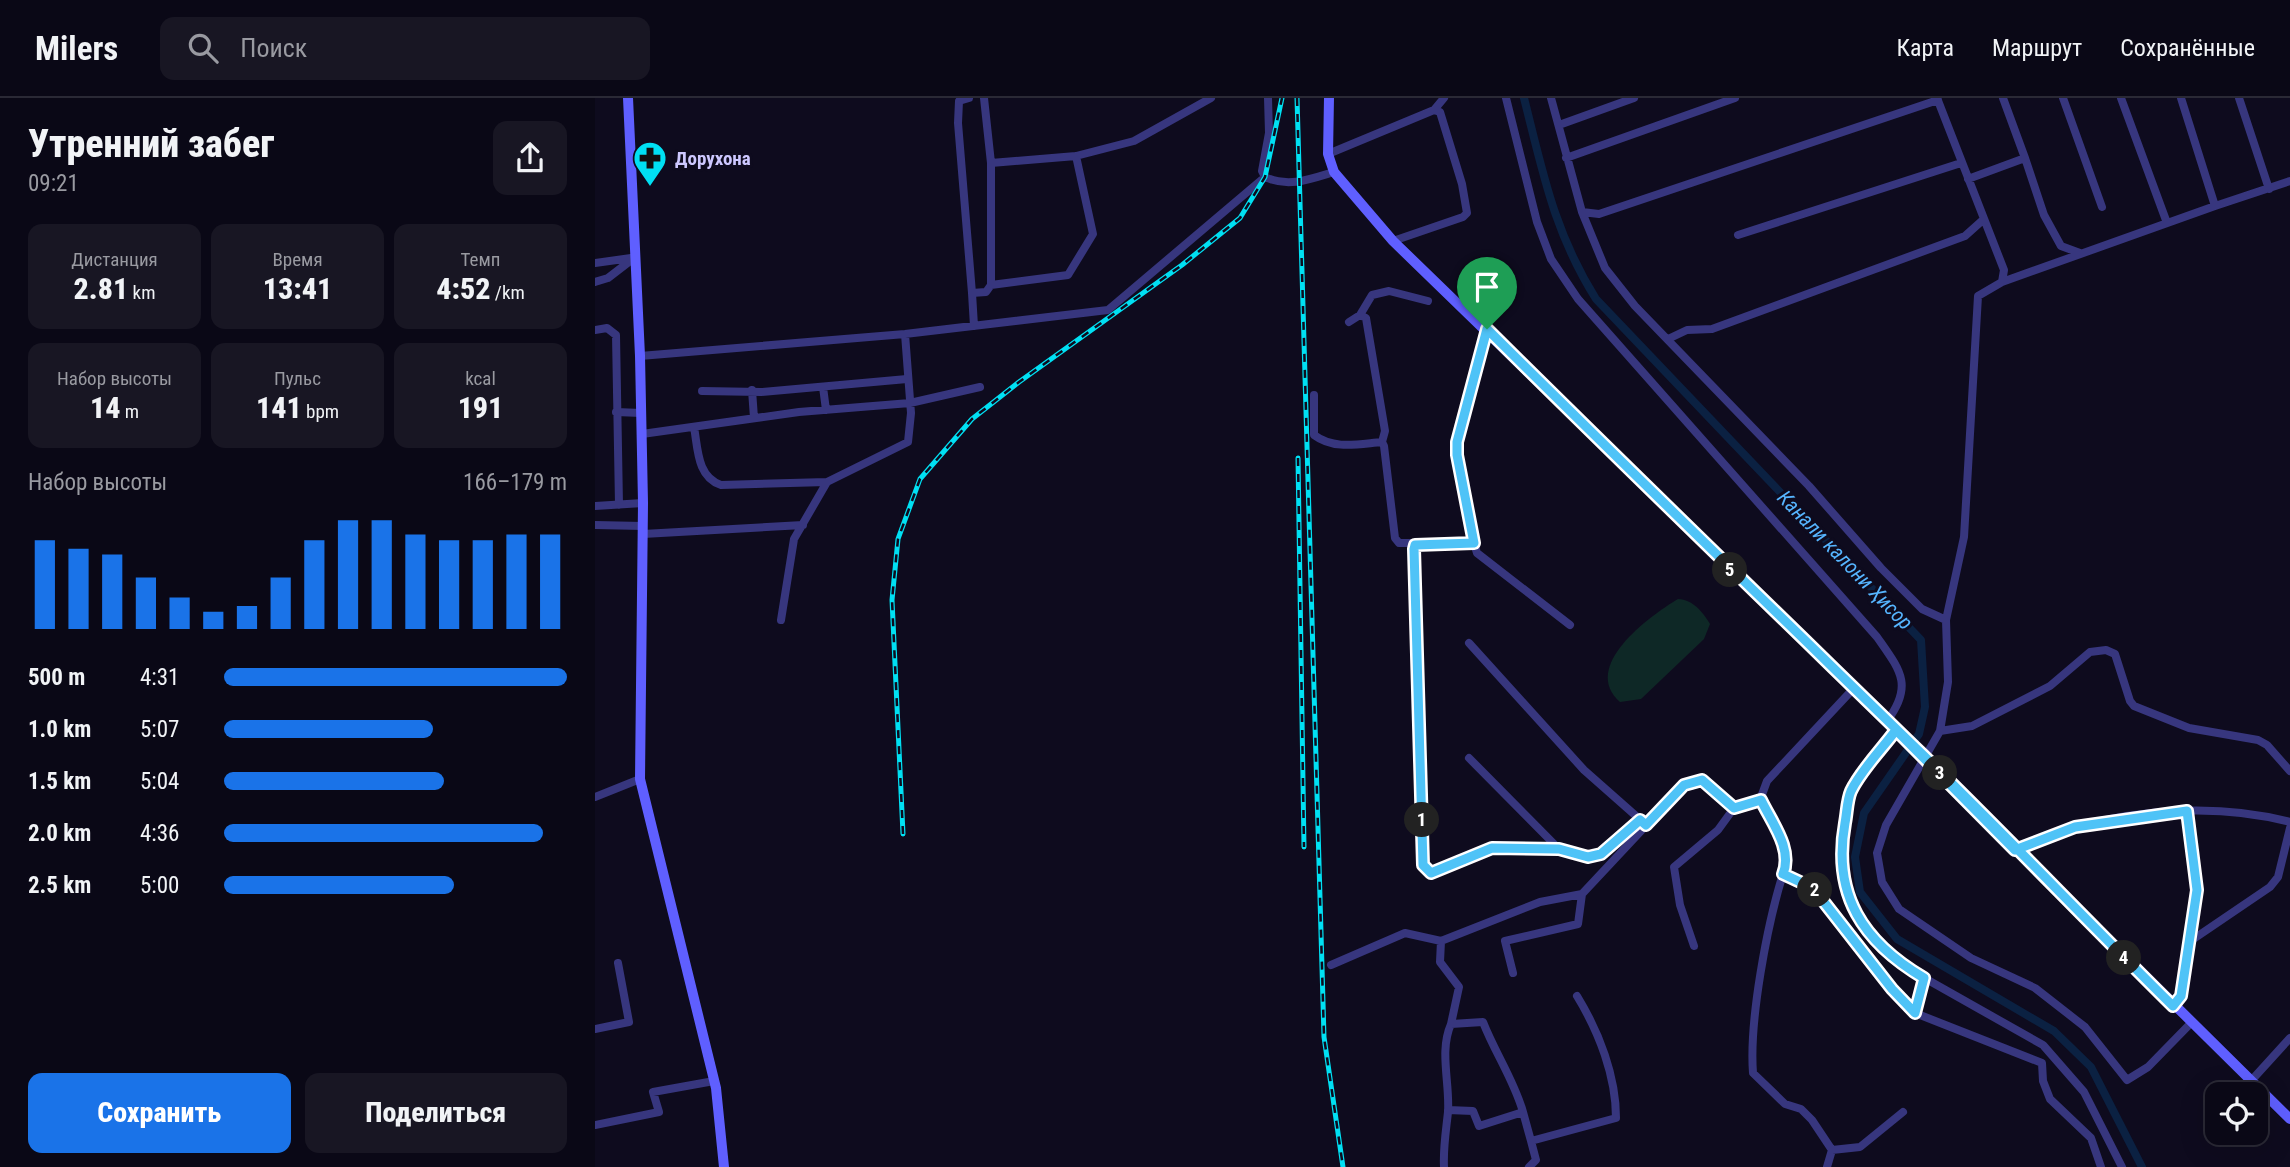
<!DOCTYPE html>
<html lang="ru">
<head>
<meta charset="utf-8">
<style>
	:root { --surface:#0a0816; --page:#181623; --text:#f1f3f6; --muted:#999aa1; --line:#2a2935; --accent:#1a73e8 }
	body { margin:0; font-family:"Roboto Condensed",sans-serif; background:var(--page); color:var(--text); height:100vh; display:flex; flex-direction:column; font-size:26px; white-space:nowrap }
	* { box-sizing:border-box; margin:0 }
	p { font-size:23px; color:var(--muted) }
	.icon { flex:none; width:38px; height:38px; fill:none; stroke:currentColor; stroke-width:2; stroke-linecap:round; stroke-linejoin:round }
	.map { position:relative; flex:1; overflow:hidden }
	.drawer { display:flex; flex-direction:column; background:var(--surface); width:595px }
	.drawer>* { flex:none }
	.fabs { position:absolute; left:1610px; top:984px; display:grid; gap:14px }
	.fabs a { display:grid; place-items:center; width:63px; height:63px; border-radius:14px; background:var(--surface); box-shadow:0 7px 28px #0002,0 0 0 2px var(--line); font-size:35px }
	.pin { position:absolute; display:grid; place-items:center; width:60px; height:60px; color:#fff; margin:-72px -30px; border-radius:50% 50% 50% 0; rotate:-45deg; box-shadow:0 0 7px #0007 }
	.pin .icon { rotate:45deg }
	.km { position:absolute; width:35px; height:35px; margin:-18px; border-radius:50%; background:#222; color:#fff; font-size:19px; line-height:35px; text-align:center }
	.round { display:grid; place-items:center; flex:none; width:74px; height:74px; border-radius:14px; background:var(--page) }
	.headline { display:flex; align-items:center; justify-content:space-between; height:119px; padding:0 28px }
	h1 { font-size:38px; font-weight:800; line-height:52px }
	.metrics { display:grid; grid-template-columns:repeat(3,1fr); gap:10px; height:119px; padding:7px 28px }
	.metrics div { display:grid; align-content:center; border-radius:14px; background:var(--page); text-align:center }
	.metrics b { font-size:30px; font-weight:800 }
	.metrics small { font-size:19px; font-weight:400 }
	.metrics p { font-size:19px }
	.chart { height:196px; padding:14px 28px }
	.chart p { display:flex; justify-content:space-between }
	.chart svg { width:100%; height:126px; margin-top:7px; stroke:var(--accent); stroke-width:6 }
	.cta { display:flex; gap:14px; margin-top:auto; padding:14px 28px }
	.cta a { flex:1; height:80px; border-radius:14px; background:var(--accent); color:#fff; font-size:28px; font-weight:800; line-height:80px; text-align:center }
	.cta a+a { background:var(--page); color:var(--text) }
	ul { padding:0 28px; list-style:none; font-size:23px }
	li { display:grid; grid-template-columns:112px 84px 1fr; align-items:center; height:52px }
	li i { height:18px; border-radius:9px; background:var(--accent) }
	header { display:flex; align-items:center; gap:42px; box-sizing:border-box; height:98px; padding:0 35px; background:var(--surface); border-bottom:2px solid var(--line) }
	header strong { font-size:33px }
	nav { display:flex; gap:38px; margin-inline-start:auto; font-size:24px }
	.search { width:490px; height:63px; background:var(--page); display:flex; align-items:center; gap:18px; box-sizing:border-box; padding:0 24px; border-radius:14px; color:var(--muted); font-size:26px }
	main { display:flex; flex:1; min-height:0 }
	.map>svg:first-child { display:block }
	.green { fill:#0e2826 }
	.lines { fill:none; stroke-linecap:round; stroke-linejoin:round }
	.canal { stroke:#0b2142; stroke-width:8 }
	.minor { stroke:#37367e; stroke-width:8 }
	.secondary { stroke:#5f5fff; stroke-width:10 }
	.rail-casing { stroke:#00e0f3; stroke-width:5 }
	.rail { stroke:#0e0b1e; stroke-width:2.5; stroke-dasharray:8; stroke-linecap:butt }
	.route-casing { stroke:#fff; stroke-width:14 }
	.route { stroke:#4fc3f7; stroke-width:9 }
	.labels { text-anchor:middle; stroke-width:6; stroke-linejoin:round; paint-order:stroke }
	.poi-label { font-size:19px; font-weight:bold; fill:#cdc8ff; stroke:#0e0b1e; text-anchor:start }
	.water-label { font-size:21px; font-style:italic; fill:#56b5ff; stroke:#0e0b1e }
</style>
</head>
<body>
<header>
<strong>Milers</strong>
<div class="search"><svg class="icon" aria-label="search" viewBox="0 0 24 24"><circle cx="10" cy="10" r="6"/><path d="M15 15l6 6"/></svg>Поиск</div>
<nav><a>Карта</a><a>Маршрут</a><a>Сохранённые</a></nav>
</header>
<main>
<section class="drawer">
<div class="headline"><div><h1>Утренний забег</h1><p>09:21</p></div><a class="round"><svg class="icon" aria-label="share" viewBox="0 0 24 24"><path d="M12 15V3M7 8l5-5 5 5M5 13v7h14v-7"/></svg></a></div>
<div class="metrics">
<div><p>Дистанция</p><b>2.81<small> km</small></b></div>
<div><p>Время</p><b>13:41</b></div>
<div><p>Темп</p><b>4:52<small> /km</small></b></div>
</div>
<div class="metrics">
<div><p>Набор высоты</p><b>14<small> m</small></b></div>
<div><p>Пульс</p><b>141<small> bpm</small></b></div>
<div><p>kcal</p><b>191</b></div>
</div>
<div class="chart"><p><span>Набор высоты</span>166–179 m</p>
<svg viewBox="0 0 160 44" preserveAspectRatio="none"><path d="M5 44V13M15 44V16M25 44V18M35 44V26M45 44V33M55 44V38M65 44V36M75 44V26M85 44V13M95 44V6M105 44V6M115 44V11M125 44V13M135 44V13M145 44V11M155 44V11"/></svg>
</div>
<ul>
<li><b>500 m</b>4:31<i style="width:100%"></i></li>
<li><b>1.0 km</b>5:07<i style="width:61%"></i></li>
<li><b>1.5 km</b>5:04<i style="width:64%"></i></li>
<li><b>2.0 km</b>4:36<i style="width:93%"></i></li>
<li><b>2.5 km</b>5:00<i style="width:67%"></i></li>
</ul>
<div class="cta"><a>Сохранить</a><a>Поделиться</a></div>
</section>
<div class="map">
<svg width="1695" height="1069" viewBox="0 0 1695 1069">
	<rect width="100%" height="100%" fill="#0e0b1e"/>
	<!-- green -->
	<path class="green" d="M1083 501C1098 502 1107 513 1115 526L1109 541 1046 601 1025 604C985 569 1053 519 1083 501Z"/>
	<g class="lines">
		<!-- canal -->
		<path class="canal" d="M929 0C948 75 959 134 1001 201L1326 542 1330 609 1324 636 1269 715 1260 759 1265 794 1302 841 1459 933 1496 969 1547 1069"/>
		<!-- minor -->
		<path class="minor" d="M374 0 364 3 363 25 377 195
			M389 0 396 65
			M911 0 942 124 956 161 983 201 1282 539C1305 572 1319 587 1292 623
			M956 0 987 114 1004 116 1343 2
			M1342 0 1409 172 1407 184 1383 198 1369 439 1351 522 1353 584 1345 633 1291 727 1282 755 1287 784 1304 811 1376 860 1440 890 1490 929 1532 982 1553 969 1595 926
			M1468 0 1507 109
			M1526 0 1572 125
			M1586 0 1620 108 1695 83
			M1644 0 1674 91
			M839 12 849 0
			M964 27 1039 0
			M733 56 839 12 845 14 867 86 872 115 868 119 798 143
			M971 60 1140 0
			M1430 60 1449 117 1466 148 1485 155
			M670 79 667 73 674 35 673 0
			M1373 81 1430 60 1408 0
			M987 114 1010 170 1040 208 1214 388 1286 470 1327 511 1351 522
			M1143 137 1366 65
			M0 165 36 160
			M0 184 13 180 39 160
			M1407 184 1620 108
			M396 187 473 177 498 136 481 58
			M765 217 771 220 790 333 787 344
			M754 224 765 217 777 197 794 193 833 203
			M379 228 377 195 391 194 396 187V65L481 58 539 43 616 0
			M892 231 862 344V357L879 445 882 455 975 527
			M0 232 12 230 21 237 24 407
			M1073 241 1092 232 1117 231 1370 138 1389 121
			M45 258 310 236 513 212 670 79C693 90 716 81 739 74
			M228 289 231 312
			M157 292 159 320
			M107 293 166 294 312 281
			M719 297V337C739 352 763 346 787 344L789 348 800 440 804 445H879
			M21 314 46 315
			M99 329C103 351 102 379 126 387L232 384
			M47 336 204 314 315 305 385 289
			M0 408 48 405
			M0 427 48 428
			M48 436 208 427
			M820 447 828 767 836 775 897 750 964 751 993 759 1006 756 1045 722
			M186 522 199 441 232 384 313 344 316 315 310 236
			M874 545 989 672 1049 725
			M1301 632 1256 694 1246 748 1249 789 1269 831 1301 864 1448 947 1489 994 1527 1069
			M1345 633 1377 628 1455 588 1495 554 1511 552 1520 556 1535 603 1539 608 1594 630 1663 642 1672 647 1695 673
			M874 660 964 751
			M0 699 45 681
			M1592 713 1602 792 1594 844
			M1420 753C1440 745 1460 734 1481 729 1548 710 1628 706 1695 724
			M1188 776C1198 751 1177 724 1165 702L1172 683 1259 590
			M846 843 845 864 864 889 856 926
			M1099 848 1085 807 1079 769 1123 732 1139 710 1165 702
			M736 867 810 835 846 843 945 804 987 796 1089 687 1107 682 1139 710
			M918 875 910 843 983 826 987 796
			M1578 908 1586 898 1594 844 1675 789 1683 779 1695 730
			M1320 915 1329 880
			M0 931 34 924 23 865
			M1655 984 1695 940
			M853 1012 878 1013 884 1028 928 1014 936 1043
			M1308 1014 1265 1049 1237 1052 1217 1022 1206 1011 1190 1006 1158 975C1154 923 1172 827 1188 776L1218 790 1297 891 1320 915 1447 965 1448 983 1455 1001 1496 1040 1506 1069
			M0 1027 64 1014 58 994 119 983
			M849 1069C848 1050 851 1033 853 1014 855 985 844 953 856 926L888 924C900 955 919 982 928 1014
			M934 1069 941 1062 936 1043 1021 1020C1021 978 1004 934 982 898
			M1232 1069 1237 1052"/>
		<!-- secondary -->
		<path class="secondary" d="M33 0 45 258 48 405 45 681 121 990 129 1069
			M734 0 733 56 739 74 798 143 1259 590 1695 1021"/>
		<defs>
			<path id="rail" d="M702 0 729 939 748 1069
				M703 360 709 749
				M308 736 297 502 303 441 325 381 377 321 424 284 587 167 645 120 670 79 687 0"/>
		</defs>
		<!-- rail casing -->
		<use href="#rail" class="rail-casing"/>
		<!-- rail -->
		<use href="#rail" class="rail"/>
	</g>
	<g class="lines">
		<defs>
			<path id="route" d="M892 231 862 344V357L879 445 820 447 819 451 828 767 836 775 897 750 964 751 993 759 1006 756 1045 722 1051 727 1089 687 1107 682 1139 710 1166 702C1177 725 1198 751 1188 776L1218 790 1297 891 1320 915 1329 880C1268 844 1237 797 1250 725 1252 715 1252 702 1256 693 1266 672 1287 651 1301 632L1420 752 1480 729 1592 713 1602 792 1586 898 1578 908C1494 825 1412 739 1328 657 1182 515 1036 374 892 231"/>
		</defs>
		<!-- route casing -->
		<use href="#route" class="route-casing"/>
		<!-- route -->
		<use href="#route" class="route"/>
	</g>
	<!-- icons -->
	<defs>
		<symbol id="pharmacy-pin" viewBox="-11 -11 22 30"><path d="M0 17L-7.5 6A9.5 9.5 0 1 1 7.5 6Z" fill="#00e0f3" stroke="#0e0b1e"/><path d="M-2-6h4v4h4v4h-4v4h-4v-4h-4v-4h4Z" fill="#111"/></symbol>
	</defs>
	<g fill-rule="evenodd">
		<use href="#pharmacy-pin" x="36" y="41" width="38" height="52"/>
	</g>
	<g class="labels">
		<!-- poi labels -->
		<g class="poi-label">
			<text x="80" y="67">Дорухона</text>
		</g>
		<!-- water labels -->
		<g class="water-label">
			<text transform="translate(1250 462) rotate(46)" y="7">Канали калони Ҳисор</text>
		</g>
	</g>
</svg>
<div class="fabs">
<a><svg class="icon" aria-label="locate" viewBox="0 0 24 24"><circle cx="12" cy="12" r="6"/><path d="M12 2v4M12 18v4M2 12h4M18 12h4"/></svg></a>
</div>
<div class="pin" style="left:892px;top:231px;background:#1e9e55"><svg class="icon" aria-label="arrive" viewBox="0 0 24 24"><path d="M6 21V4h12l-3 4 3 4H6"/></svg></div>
<b class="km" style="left:827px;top:722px">1</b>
<b class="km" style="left:1220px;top:792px">2</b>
<b class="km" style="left:1345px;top:675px">3</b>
<b class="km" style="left:1529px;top:860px">4</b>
<b class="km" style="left:1135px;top:472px">5</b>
</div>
</main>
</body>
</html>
